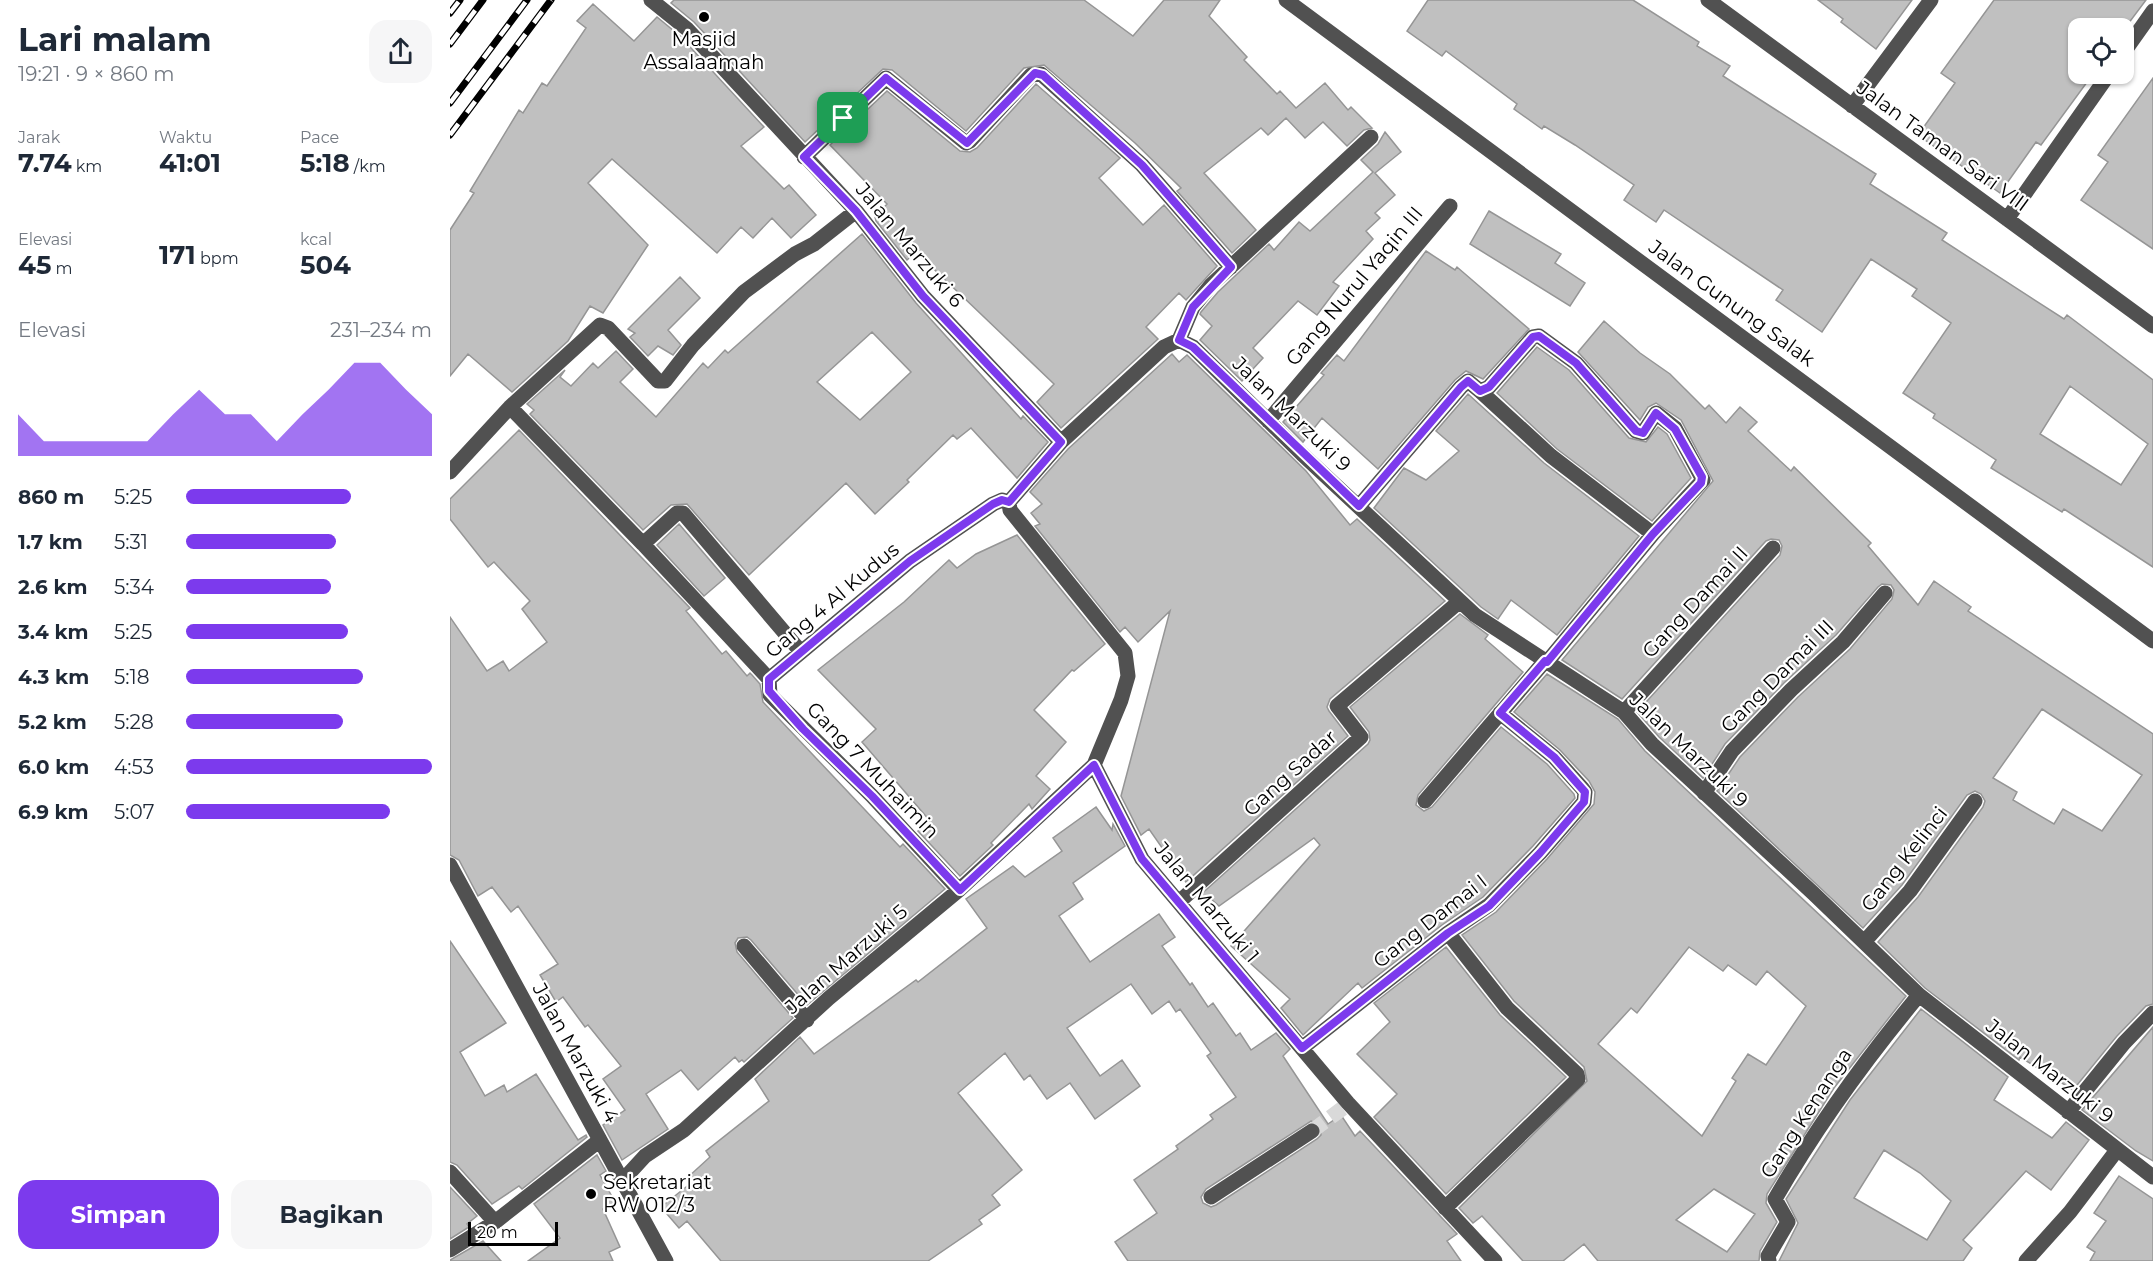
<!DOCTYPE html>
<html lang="id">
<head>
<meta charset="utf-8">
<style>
	:root { --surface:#fff; --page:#f6f6f7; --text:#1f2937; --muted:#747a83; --accent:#7c3aed }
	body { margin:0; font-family:Montserrat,sans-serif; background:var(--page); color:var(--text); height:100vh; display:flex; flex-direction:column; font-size:22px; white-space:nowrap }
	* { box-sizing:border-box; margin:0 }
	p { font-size:20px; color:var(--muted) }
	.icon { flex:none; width:33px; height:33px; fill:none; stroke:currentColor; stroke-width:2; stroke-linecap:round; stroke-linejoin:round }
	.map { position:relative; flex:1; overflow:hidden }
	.sheet { display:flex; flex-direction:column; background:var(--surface); width:450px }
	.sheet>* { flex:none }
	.fabs { position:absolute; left:1618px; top:18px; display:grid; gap:12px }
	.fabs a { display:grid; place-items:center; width:66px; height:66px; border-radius:12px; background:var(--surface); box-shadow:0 2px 4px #0004; font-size:30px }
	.scale { position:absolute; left:18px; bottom:15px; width:90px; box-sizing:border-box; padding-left:6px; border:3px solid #000; border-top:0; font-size:16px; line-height:21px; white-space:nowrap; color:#000; -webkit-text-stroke:4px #fff; paint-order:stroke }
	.pin { position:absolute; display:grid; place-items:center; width:51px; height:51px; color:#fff; margin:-26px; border-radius:12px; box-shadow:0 3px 9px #0006 }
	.round { display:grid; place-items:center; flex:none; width:63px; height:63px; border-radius:18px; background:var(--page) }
	.overview { display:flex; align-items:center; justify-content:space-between; height:102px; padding:0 18px }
	h1 { font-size:33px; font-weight:700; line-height:45px }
	.stats { display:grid; grid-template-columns:repeat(3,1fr); gap:9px; height:102px; padding:6px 18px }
	.stats div { display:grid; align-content:center }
	.stats b { font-size:26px; font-weight:700 }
	.stats small { font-size:16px; font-weight:400 }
	.stats p { font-size:16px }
	.chart { height:168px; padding:12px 18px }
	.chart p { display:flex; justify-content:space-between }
	.chart svg { width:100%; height:108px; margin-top:6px; fill:var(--accent); opacity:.7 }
	.primary-button { display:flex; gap:12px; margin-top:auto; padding:12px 18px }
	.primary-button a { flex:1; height:69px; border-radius:18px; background:var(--accent); color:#fff; font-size:24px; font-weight:700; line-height:69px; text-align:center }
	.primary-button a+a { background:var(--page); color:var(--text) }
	ul { padding:0 18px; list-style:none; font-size:20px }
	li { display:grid; grid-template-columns:96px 72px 1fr; align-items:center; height:45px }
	li i { height:15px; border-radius:8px; background:var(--accent) }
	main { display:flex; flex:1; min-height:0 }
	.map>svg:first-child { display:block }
	.building { fill:#c0c0c0; stroke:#959595; stroke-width:1.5; fill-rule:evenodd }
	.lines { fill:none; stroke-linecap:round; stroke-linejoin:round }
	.minor-tunnel { stroke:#d9d9d9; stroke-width:15; stroke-dasharray:15 8; stroke-linecap:butt }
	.minor { stroke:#515151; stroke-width:15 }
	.rail-casing { stroke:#000; stroke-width:7 }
	.rail { stroke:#fff; stroke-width:4.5; stroke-dasharray:14; stroke-linecap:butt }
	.route-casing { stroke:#fff; stroke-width:12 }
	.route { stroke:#7c3aed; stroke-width:8 }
	.poi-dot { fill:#000; stroke:#fff; stroke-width:2 }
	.labels { text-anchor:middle; stroke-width:4.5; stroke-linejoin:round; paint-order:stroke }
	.poi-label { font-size:20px; fill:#000; stroke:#fff }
	.street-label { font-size:20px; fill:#000; stroke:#fff }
</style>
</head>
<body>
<main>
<section class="sheet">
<div class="overview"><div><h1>Lari malam</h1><p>19:21 · 9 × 860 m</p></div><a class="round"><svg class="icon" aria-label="share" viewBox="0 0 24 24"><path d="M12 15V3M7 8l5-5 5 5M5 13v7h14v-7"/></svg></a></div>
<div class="stats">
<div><p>Jarak</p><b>7.74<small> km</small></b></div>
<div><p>Waktu</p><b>41:01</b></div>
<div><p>Pace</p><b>5:18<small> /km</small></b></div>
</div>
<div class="stats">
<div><p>Elevasi</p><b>45<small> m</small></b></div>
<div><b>171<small> bpm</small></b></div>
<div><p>kcal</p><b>504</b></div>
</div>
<div class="chart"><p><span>Elevasi</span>231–234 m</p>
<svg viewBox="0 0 160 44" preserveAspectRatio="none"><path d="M0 44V27L10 38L20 38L30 38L40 38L50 38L60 27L70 17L80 27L90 27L100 38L110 27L120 17L130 6L140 6L150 17L160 27V44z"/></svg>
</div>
<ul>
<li><b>860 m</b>5:25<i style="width:67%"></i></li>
<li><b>1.7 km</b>5:31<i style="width:61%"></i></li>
<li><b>2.6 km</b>5:34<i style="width:59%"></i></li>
<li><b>3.4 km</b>5:25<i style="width:66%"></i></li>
<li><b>4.3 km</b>5:18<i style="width:72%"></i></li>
<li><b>5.2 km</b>5:28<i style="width:64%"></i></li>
<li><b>6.0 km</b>4:53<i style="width:100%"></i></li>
<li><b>6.9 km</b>5:07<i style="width:83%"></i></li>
</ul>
<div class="primary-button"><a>Simpan</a><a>Bagikan</a></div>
</section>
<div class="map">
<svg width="1703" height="1261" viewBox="0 0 1703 1261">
	<rect width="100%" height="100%" fill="#fff"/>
	<!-- building -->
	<path class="building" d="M224 0H634L683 36 714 0H770L759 16 797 57 794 60 827 94 830 91 846 108 875 83 898 110 901 107 922 128 914 130 897 146 873 122 855 138 836 118 818 135 811 128 754 173 806 230 782 253 727 191 731 188 685 143 594 65 574 68 516 131 442 70 433 69 355 142 244 22 221 3Z
		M978 0H1183L1249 42 1247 46 1280 66 1273 76 1426 174 1420 184 1497 233 1492 240 1614 319 1617 315 1703 380V567L1614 509 1612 512 1541 468 1546 460 1483 418 1485 414 1453 393 1501 323 1462 296 1467 289 1421 259 1372 332 1326 300 1333 290 1214 210 1206 222 1174 200 1184 185 1125 145 1094 126 1092 129 1064 109 1067 104 996 51 992 56 957 31ZM1620 386 1698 444 1671 485 1590 434Z
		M1368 0H1462L1426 49 1391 22 1393 19Z
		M1544 0H1696L1675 28H1629V74H1643L1591 145 1586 142 1550 193 1468 135 1505 83 1491 73Z
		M143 4 184 41 207 17 230 36 314 127 291 146 334 189 339 185 366 215 341 238 322 218 303 238 291 227 267 253 162 159 138 183 198 245 153 313 140 306 118 341 62 392 18 354 0 376V230L24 193 20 191 69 110 73 113 92 83 97 86 136 28 127 21Z
		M1703 78V249L1631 200 1658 162 1648 155Z
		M586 84 670 158 649 178 693 225 714 205 767 266 736 300 729 293 696 327 708 339 611 428 587 402 604 384 466 252 457 260 426 221 425 217 437 204 380 145 437 91 510 151 520 152 527 148Z
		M935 132 951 152 925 173 945 195 925 213 930 218 916 231 923 239 883 282 889 286 867 315 848 301 803 348 813 358 792 381 750 340 762 326 750 314 751 312 768 292 819 244 824 250 849 222 860 231 923 172 911 160 928 144Z
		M1039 211 1111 254 1105 263 1135 283 1120 306 1020 244Z
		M412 234 466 303 571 419 573 416 598 442 567 478 521 428 507 439 503 435 457 480 459 482 425 514 396 483 299 575 237 504 221 505 193 530 80 414 84 410 77 404 115 370 110 377 121 386 143 363 148 368 166 351 183 369 170 382 206 417 253 363 258 368 275 350 278 353ZM422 332 461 372 410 420 367 382Z
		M976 251 1005 270 1007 267 1079 329 1033 379 1016 371 1005 380 928 469 872 418 853 442 833 422 874 375 871 373 887 355 894 361Z
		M230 277 250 298 218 330 231 345 223 355 208 346 198 356 180 337 185 333 178 329Z
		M1154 321 1190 353 1220 374 1255 409 1259 405 1276 423 1290 407 1307 422 1298 431 1341 471 1344 467 1421 543 1418 546 1468 605 1484 581 1521 607 1518 611 1703 734V1004L1696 1006 1667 1036 1623 1090 1570 1057 1569 1060 1475 988 1428 942 1468 897 1533 807 1535 801 1531 794 1525 791 1517 795 1452 885 1413 928 1267 791 1290 757 1348 697 1400 649 1442 599 1444 590 1441 585 1432 584 1428 587 1386 635 1334 683 1275 744 1253 778 1209 737 1187 712 1330 555 1332 546 1329 540 1321 539 1316 541 1172 699 1112 660 1263 481 1231 420 1206 403 1198 407 1190 420 1128 352ZM1592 709 1692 775 1652 831 1613 809 1604 824 1563 800 1567 792 1543 778Z
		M1087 347 1119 370 1179 438 1196 442 1208 427 1217 434 1241 478 1202 521 1107 449 1047 393Z
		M722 354 729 362 737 355 856 471 900 525 907 519 995 601 880 699 877 707 879 711 898 736 736 882 699 829 691 835 671 796 720 611 688 642 675 627 670 632 585 526 590 524 581 513 592 504 580 492 618 449Z
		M1018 394 1094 463 1189 536 1107 635 1061 600 1048 619 1031 607 924 508 954 468 976 480 1009 451 986 431Z
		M69 430 240 608 236 611 272 654 276 651 297 676 300 673 302 675 310 684 313 702 450 847 453 844 495 889 357 1005 301 940 297 937 288 938 285 943 287 952 343 1018 294 1062 292 1060 289 1062 285 1057 248 1090 231 1070 196 1094 218 1129 172 1160 153 1125 175 1110 153 1079 171 1066 138 1025 135 1027 113 997 106 1002 90 975 108 964 68 906 61 912 42 887 28 896 9 860 0 855V617L37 671 53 661 59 671 97 642 72 609 80 601 44 562 38 567 0 519V499Z
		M229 524 275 578 254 596 207 545Z
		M567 535 655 644 624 671 622 670 584 710 616 742 586 776 600 789 582 809 579 804 541 843 543 845 510 876 468 831 480 821 412 742 426 729 368 670 454 602 499 560 507 568 526 554Z
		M1010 614 1038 635 1035 639 1073 672 968 795 966 805 974 811 982 807 1051 727 1097 764 1124 794 1125 798 1083 846 1033 897 992 925 912 988 908 983 853 1035 831 1008 840 999 781 946 870 845 864 838 769 906 759 897 752 904 747 898 918 744 920 740 919 732 900 707Z
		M1097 674 1168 719 1195 751 1456 996 1384 1088 1317 1194 1316 1203 1327 1222 1310 1251 1309 1261H1148L1134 1244 1113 1261H1073L1032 1216 1023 1223 1009 1208 1137 1081 1134 1067 1064 1001 1012 935 1046 912 1097 859 1144 804 1145 792 1139 781 1110 750 1064 712ZM1239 947 1273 971 1278 965 1306 985 1317 971 1356 1006 1316 1065 1298 1054 1282 1078 1286 1081 1252 1136 1148 1044 1181 1008 1187 1013ZM1264 1189 1305 1214 1277 1252 1226 1220Z
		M646 807 662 830 663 824 675 846 623 883 633 899 609 916 640 962 709 914 725 937 712 946 740 985 742 983 758 1007 763 1003 786 1036 790 1033 801 1050 826 1033 840 1049 833 1056 878 1124 891 1115 905 1136 910 1131 1007 1234 997 1241 1011 1261H678L665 1242 707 1213 684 1180 728 1149 726 1146 763 1119 760 1115 786 1097 757 1056 761 1053 730 1009 726 1012 719 1001 702 1014 681 984 617 1028 650 1076 672 1060 690 1086 645 1119 620 1083 597 1099 580 1075 574 1080 555 1053 508 1093 572 1170 542 1195 550 1205 529 1220 532 1224 478 1261H271L237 1221 229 1228 211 1207 241 1183 237 1178 260 1157 256 1151 319 1101 305 1079 350 1037 364 1054 466 980 468 982 537 928 516 899 563 866 575 877 612 851 603 838ZM861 1121 870 1126 871 1135 867 1139 766 1205 761 1207 753 1203 751 1197 756 1189Z
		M0 941 56 1023 10 1052 35 1096 54 1085 57 1092 86 1074 128 1140 136 1135 137 1137 72 1189 69 1186 42 1204 7 1165 0 1162Z
		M996 947 1050 1015 1116 1077 996 1194 924 1117 947 1094 907 1054 940 1022 924 1003Z
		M1471 1009 1558 1077 1544 1100 1602 1138 1616 1122 1639 1140 1601 1190 1576 1171 1513 1240 1522 1248 1513 1261H1329L1348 1223 1336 1199 1400 1100ZM1434 1150 1470 1173 1501 1201 1477 1240 1404 1198Z
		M1703 1027V1161L1686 1151 1632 1110Z
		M147 1155 156 1171 150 1175 165 1202 153 1209 170 1247 159 1252 163 1261H78L110 1238 84 1204Z
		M1669 1176 1703 1199V1261H1640L1645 1252 1637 1247 1656 1221 1644 1213Z
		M0 1187 27 1216 17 1224 19 1227 0 1239Z
		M33 1241 51 1261H0V1260Z"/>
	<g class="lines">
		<!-- minor-tunnel -->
		<path class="minor-tunnel" d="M862 1131 893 1108"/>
		<!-- minor -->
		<path class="minor" d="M201 0 237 29 406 211 473 296 611 442
			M836 0 1703 641
			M1258 0 1703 326
			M1674 52 1703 11
			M1402 106 1481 0
			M354 157 436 78 516 143 520 141 581 75 591 74 692 165 781 267
			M1557 219 1659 74
			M729 340 743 307 761 285 921 137
			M1030 391 1101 456 1203 534
			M818 421 1000 206
			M0 472 60 407
			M909 506 1011 387 1018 381 1030 391 1039 387 1083 337 1089 336 1126 363 1186 431 1193 433 1206 413 1225 428 1253 480 1203 534 1097 662
			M193 544 60 407 150 325 158 328 208 381H215L243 345 294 292 345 254 364 244 406 211
			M319 679 193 544 227 513H233L351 652
			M1174 712 1323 548
			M644 765 692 859 898 1103 1045 1261
			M1254 793 1282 751 1341 690 1393 642 1435 593
			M975 801 1095 661
			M0 865 216 1261
			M509 890 422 796 320 695 319 679 460 561 543 504 552 500 559 502
			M729 902 911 737 887 706 1010 601
			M1414 942 1460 891 1525 801
			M294 946 357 1020
			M852 1048 998 933 1039 905 1090 853 1134 802 1135 792 1132 788 1104 757 1050 713
			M1618 1112 1674 1043 1703 1013
			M0 1172 45 1222
			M172 1181 195 1156 234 1130 379 998 509 890 644 765 671 700 678 676 675 653 560 510 559 502 611 442 714 347 729 340 743 347 852 454 1025 615 1174 712 1202 744 1363 893 1469 995 1703 1177
			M761 1197 862 1131
			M995 1208 1128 1079 1127 1074 1057 1008 998 933
			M0 1250 45 1222 150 1140
			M1319 1261 1318 1256 1338 1222 1325 1199C1367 1126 1415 1060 1469 995
			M1576 1261 1620 1212 1667 1150"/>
		<defs>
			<path id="rail" d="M0 13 10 0
				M0 44 33 0
				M0 103 77 0
				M0 135 101 0"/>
		</defs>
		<!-- rail casing -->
		<use href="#rail" class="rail-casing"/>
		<!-- rail -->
		<use href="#rail" class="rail"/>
	</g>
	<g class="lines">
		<defs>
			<path id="route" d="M585 73 593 75 692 165 781 267 743 307 729 340 743 347 909 506 1011 387 1018 381 1030 391 1039 387 1083 337 1089 336 1126 363 1186 431 1193 433 1206 413 1225 429 1252 477 1251 483 1203 534 1097 662 1095 661 1050 713 1104 757 1135 792 1134 802 1090 853 1039 906 998 933 852 1048 692 859 644 765 510 890 422 796 353 729 319 691V679L460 561 543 504 552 500 559 502 611 442 473 296 406 211 354 157 436 78 517 143Z"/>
		</defs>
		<!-- route casing -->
		<use href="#route" class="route-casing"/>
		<!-- route -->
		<use href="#route" class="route"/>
	</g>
	<!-- markers -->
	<g class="poi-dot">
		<circle cx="254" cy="17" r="6"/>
		<circle cx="141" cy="1194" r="6"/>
	</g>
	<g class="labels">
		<!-- poi labels -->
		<g class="poi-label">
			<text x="254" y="46">Masjid<tspan x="254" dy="23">Assalaamah</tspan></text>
			<text x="153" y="1189" text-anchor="start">Sekretariat<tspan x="153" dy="23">RW 012/3</tspan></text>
		</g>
		<!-- street labels -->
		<g class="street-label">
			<text transform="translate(1493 146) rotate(36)" y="7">Jalan Taman Sari VIII</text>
			<text transform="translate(460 245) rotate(50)" y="7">Jalan Marzuki 6</text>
			<text transform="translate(904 286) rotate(-50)" y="7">Gang Nurul Yaqin III</text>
			<text transform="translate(1282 303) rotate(36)" y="7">Jalan Gunung Salak</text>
			<text transform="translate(842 414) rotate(44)" y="7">Jalan Marzuki 9</text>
			<text transform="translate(382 600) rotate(-40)" y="7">Gang 4 Al Kudus</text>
			<text transform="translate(1245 602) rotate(-47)" y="7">Gang Damai II</text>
			<text transform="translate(1327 676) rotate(-45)" y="7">Gang Damai III</text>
			<text transform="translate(1239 750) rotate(44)" y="7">Jalan Marzuki 9</text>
			<text transform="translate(423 770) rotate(46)" y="7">Gang 7 Muhaimin</text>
			<text transform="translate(840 773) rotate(-42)" y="7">Gang Sadar</text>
			<text transform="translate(1454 859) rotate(-52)" y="7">Gang Kelinci</text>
			<text transform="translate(757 902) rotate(50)" y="7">Jalan Marzuki 1</text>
			<text transform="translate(980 921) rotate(-38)" y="7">Gang Damai I</text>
			<text transform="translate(396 959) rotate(-41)" y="7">Jalan Marzuki 5</text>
			<text transform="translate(126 1053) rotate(61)" y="7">Jalan Marzuki 4</text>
			<text transform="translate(1600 1071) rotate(38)" y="7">Jalan Marzuki 9</text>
			<text transform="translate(1356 1113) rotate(-57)" y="7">Gang Kenanga</text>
		</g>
	</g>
</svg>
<div class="fabs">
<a><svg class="icon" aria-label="locate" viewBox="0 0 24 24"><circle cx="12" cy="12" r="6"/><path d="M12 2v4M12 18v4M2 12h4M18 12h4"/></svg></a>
</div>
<div class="scale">20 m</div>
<div class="pin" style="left:393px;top:118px;background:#1e9e55"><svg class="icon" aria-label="arrive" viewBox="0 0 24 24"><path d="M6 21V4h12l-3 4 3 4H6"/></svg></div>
</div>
</main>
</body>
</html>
